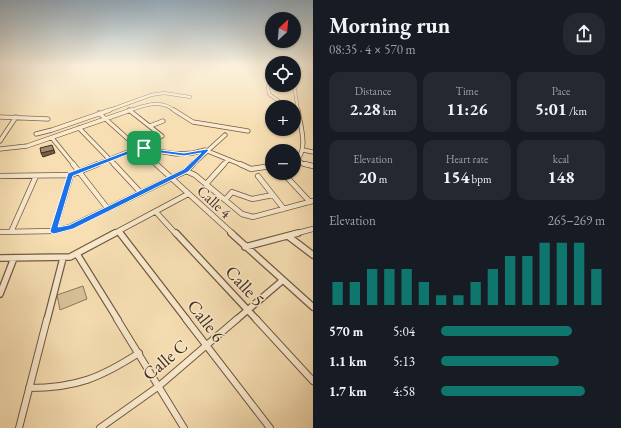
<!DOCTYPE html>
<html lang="en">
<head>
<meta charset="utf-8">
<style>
	:root { --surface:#171b24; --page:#242831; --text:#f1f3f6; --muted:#9ea1a6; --accent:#0f766e }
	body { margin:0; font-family:"EB Garamond",serif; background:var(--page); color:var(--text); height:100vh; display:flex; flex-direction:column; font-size:15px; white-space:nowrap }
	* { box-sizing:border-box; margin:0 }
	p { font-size:13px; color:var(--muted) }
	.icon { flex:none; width:22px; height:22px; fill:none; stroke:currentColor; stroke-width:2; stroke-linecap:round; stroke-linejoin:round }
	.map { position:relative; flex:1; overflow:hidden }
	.sheet { display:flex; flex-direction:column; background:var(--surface); width:308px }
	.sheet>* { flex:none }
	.needle { width:26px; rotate:26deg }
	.controls { position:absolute; left:265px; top:12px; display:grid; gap:8px }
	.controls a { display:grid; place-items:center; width:36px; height:36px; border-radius:50%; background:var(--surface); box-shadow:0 1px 3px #0004; font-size:20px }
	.pin { position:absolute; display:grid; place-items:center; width:34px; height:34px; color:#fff; margin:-17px; border-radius:8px; box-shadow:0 2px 6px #0006 }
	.round { display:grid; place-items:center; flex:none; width:42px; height:42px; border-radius:16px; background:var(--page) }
	.headline { display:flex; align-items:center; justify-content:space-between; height:68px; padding:0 16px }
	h1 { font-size:22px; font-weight:700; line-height:30px }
	.stats { display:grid; grid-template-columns:repeat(3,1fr); gap:6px; height:68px; padding:4px 16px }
	.stats div { display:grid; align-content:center; border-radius:10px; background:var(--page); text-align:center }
	.stats b { font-size:17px; font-weight:700 }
	.stats small { font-size:11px; font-weight:400 }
	.stats p { font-size:11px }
	.chart { height:112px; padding:8px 16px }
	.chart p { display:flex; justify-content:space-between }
	.chart svg { width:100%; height:72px; margin-top:4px; stroke:var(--accent); stroke-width:6 }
	ul { padding:0 16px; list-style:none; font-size:13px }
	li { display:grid; grid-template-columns:64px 48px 1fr; align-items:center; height:30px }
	li i { height:10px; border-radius:5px; background:var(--accent) }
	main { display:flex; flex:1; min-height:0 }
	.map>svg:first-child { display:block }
	.green { fill:#d8c199; stroke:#8e775a }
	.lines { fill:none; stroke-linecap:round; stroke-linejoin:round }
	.street-far4-casing { stroke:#705a42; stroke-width:3.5 }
	.street-far3-casing { stroke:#705a42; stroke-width:5 }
	.street-far2-casing { stroke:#705a42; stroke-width:6 }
	.street-far1-casing { stroke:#705a42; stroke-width:8 }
	.street-casing { stroke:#705a42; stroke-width:8 }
	.street-far4 { stroke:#faeace; stroke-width:2.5 }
	.street-far3 { stroke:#faeace; stroke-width:3.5 }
	.street-far2 { stroke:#faeace; stroke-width:4.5 }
	.street-far1 { stroke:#faeace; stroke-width:5.5 }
	.street { stroke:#faeace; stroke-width:6 }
	.shaded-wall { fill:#71614b; stroke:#432d1c }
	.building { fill:#a18a6b; stroke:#432d1c }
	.route { fill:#1a73e8; stroke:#fff; fill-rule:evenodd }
	.labels { text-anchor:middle; stroke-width:3; stroke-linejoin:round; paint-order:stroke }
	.street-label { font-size:15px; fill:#432d1c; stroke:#faeace }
	.near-street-label { font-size:18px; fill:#432d1c; stroke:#faeace }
</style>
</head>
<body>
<main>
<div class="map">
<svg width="313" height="428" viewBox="0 0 313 428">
	<rect width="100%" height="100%" fill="#f7dfb3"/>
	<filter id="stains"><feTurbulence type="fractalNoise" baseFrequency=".005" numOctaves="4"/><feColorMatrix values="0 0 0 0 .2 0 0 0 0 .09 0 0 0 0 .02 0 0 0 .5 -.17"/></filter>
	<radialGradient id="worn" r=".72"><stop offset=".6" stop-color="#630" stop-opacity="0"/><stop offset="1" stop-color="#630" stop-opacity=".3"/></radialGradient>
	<!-- green -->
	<path class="green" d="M83 286 87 299 60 310 57 295Z"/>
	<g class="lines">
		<defs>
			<path id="street-far4" d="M272 74 268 87 269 94 287 107
				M294 82V74L310 66
				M294 84 298 111
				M107 111 151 95 164 93 190 97
				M128 111C143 106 161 98 175 111"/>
			<path id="street-far3" d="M174 110 193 122 248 131
				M99 113 157 165
				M0 117 48 119
				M150 126 163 121
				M79 128 115 165
				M36 134 52 130 110 110
				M52 138 74 165
				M0 141 16 117
				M139 148 176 154 193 153 205 150 242 165
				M0 149 27 146 131 110
				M303 150 313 152
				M298 160 303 164 310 165
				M294 162C310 152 300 125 298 110
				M95 165 138 148 162 136 129 110
				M192 165 225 135
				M223 165 228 160"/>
			<path id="street-far2" d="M73 164 108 209
				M114 164 141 193
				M156 164 233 234
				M240 164 251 169 272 166
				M305 164 313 166
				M186 171 195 175 242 214 253 217 313 201
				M283 173 310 202
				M0 176 71 175 98 164
				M258 176 284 209
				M206 184 224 164
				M225 200 232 192 252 199 273 195
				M156 212 176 234
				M54 231 71 175
				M0 232 54 231 70 227 186 171 193 164
				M11 232 36 176
				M119 232 121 234
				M113 234 188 194
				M294 234 313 229"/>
			<path id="street-far1" d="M120 233 187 320
				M176 233 257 320
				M231 233 313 307
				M288 236 313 255
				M245 247 298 233
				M77 254 118 320
				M0 258 70 257 115 233
				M0 294 14 258
				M47 320 63 258
				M236 320 283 280"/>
			<path id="street" d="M117 319 184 428
				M186 319 270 428
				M256 319 313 381
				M29 388C76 388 100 378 139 353
				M19 428 47 319
				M100 428 159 386 237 319"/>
		</defs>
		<!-- street-far4 casing -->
		<use href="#street-far4" class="street-far4-casing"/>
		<!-- street-far3 casing -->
		<use href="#street-far3" class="street-far3-casing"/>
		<!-- street-far2 casing -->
		<use href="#street-far2" class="street-far2-casing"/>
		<!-- street-far1 casing -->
		<use href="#street-far1" class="street-far1-casing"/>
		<!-- street casing -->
		<use href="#street" class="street-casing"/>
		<!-- street-far4 -->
		<use href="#street-far4" class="street-far4"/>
		<!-- street-far3 -->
		<use href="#street-far3" class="street-far3"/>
		<!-- street-far2 -->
		<use href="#street-far2" class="street-far2"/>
		<!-- street-far1 -->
		<use href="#street-far1" class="street-far1"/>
		<!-- street -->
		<use href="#street" class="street"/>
	</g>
	<!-- shaded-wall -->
	<path class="shaded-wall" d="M54 150 55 153 43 157 41 153Z"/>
	<!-- building -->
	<path class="building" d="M52 145 54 150 41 153 40 148Z"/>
	<!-- sky -->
	<linearGradient id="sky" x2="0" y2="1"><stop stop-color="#95adbe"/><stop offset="0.52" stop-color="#fbf1dd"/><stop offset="1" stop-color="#fbf1dd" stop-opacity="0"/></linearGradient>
	<rect width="313" height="126" fill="url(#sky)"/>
	<!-- route -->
	<path class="route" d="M138 147 184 153 207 149 209 150 188 172 73 229 54 234 51 233 50 231 68 173ZM139 150 184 156 201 153 184 169 69 225 58 227 73 176Z"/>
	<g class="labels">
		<!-- street labels -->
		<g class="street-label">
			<text transform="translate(214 202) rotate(43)" y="5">Calle 4</text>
		</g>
		<!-- near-street labels -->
		<g class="near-street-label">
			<text transform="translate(245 286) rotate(47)" y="6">Calle 5</text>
			<text transform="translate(206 321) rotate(52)" y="6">Calle 6</text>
			<text transform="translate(165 360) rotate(-40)" y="6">Calle C</text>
		</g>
	</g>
	<rect width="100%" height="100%" filter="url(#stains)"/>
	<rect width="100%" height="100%" fill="url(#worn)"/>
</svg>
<div class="controls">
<a><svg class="needle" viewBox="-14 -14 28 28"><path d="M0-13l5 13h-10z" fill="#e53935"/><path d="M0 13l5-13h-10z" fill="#9ea1a6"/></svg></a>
<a><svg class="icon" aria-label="locate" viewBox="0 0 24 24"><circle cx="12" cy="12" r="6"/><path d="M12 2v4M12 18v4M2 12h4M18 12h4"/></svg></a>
<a>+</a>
<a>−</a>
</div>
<div class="pin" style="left:144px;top:148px;background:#1e9e55"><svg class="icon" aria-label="arrive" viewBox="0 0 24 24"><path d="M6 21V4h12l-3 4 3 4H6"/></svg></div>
</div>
<section class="sheet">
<div class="headline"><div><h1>Morning run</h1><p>08:35 · 4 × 570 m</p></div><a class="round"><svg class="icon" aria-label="share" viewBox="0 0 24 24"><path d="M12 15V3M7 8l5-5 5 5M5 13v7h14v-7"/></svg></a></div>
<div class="stats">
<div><p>Distance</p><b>2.28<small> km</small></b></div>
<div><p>Time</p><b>11:26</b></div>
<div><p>Pace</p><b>5:01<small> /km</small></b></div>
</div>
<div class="stats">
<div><p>Elevation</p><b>20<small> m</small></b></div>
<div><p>Heart rate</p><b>154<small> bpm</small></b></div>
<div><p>kcal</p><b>148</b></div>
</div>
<div class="chart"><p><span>Elevation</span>265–269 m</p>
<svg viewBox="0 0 160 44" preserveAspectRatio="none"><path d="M5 44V30M15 44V30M25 44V22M35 44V22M45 44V22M55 44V30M65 44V38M75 44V38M85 44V30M95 44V22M105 44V14M115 44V14M125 44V6M135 44V6M145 44V6M155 44V22"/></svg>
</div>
<ul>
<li><b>570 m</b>5:04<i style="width:80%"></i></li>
<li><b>1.1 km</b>5:13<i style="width:72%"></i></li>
<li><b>1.7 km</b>4:58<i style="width:88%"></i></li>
</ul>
</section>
</main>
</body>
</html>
